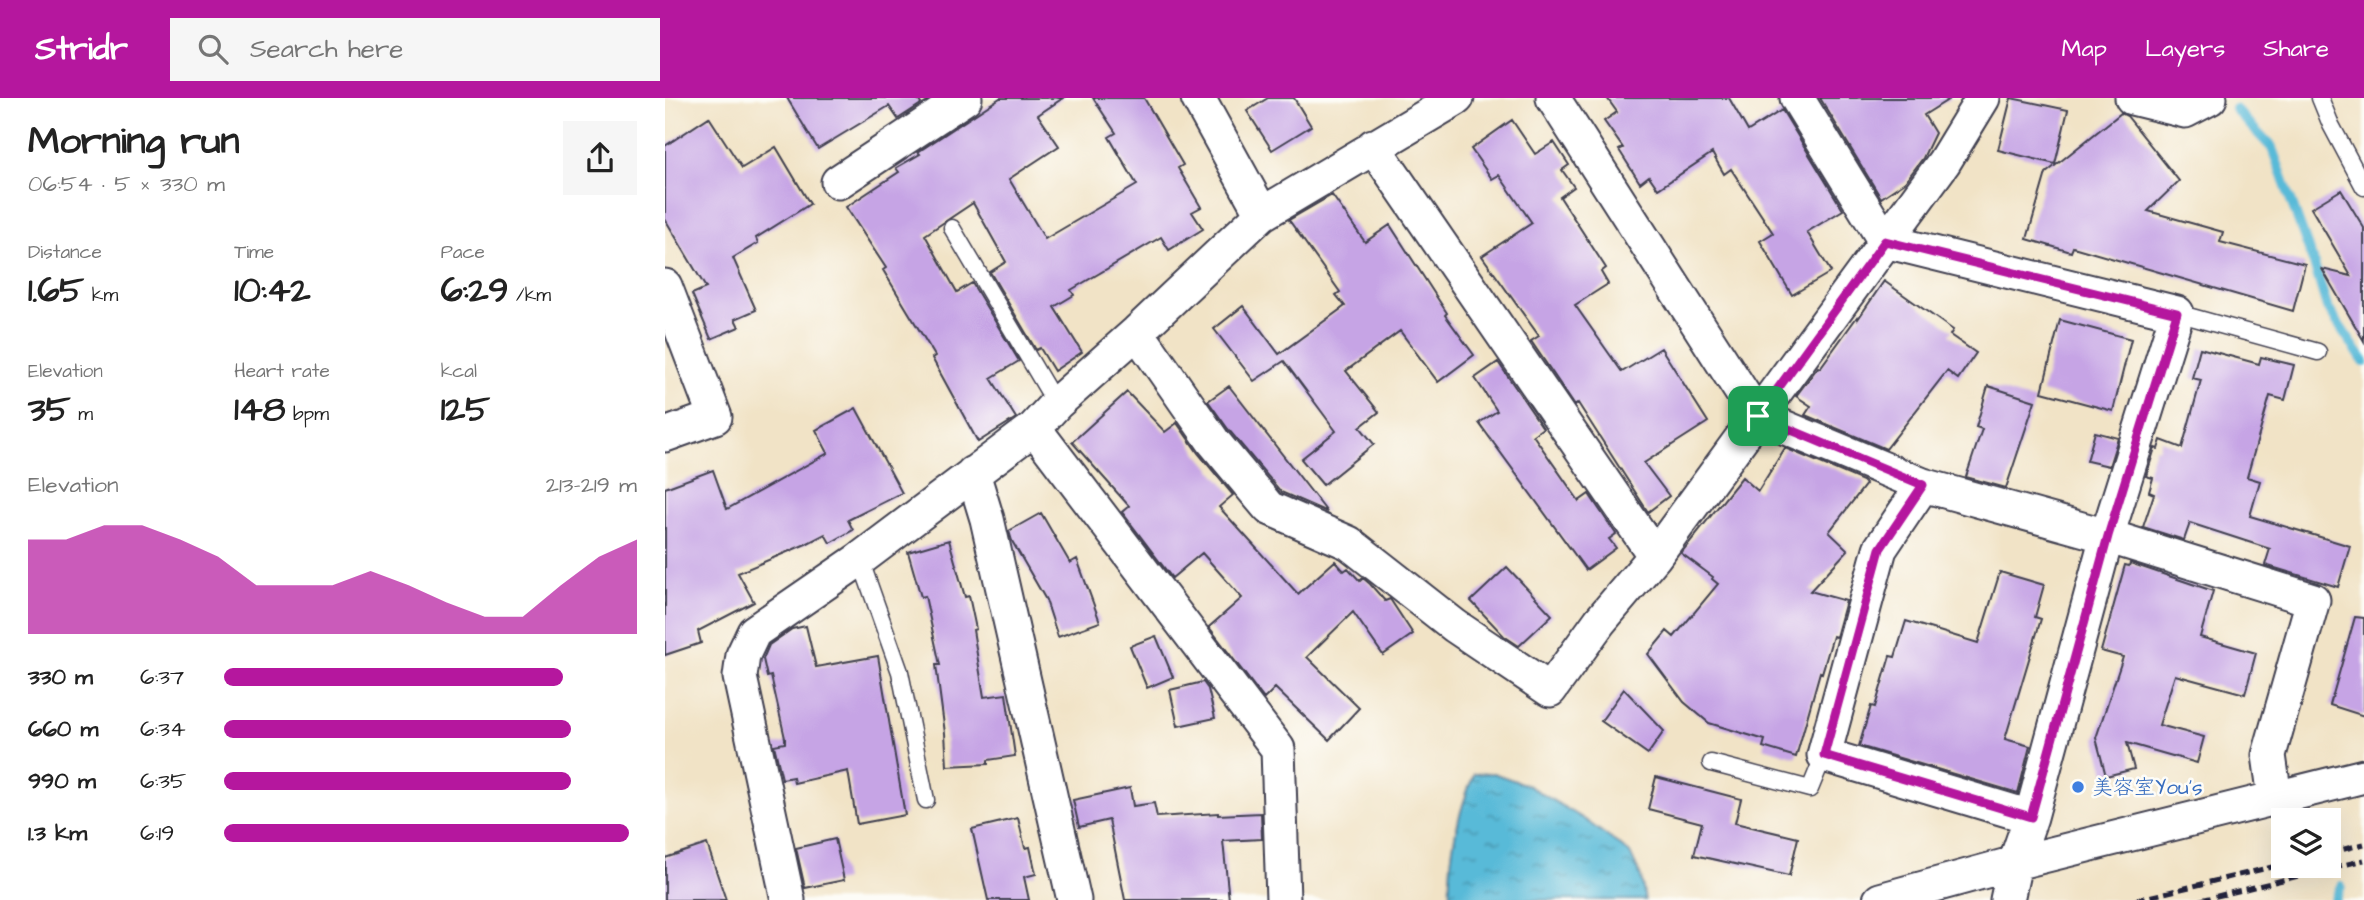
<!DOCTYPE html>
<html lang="en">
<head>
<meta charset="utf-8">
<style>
	:root { --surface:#fff; --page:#f6f6f6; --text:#222; --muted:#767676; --accent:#b5179e }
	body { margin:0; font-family:"Architects Daughter","Klee One",sans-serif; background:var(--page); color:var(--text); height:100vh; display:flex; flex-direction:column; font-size:26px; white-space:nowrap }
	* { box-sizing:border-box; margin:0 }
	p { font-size:23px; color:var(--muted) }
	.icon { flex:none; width:38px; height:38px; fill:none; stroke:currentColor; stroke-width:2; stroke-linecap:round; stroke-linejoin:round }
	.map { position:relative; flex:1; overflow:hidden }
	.panel { display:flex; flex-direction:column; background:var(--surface); width:665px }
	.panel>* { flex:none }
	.fabs { position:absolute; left:1606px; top:710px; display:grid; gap:14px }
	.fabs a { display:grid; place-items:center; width:70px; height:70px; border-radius:0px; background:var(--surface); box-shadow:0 7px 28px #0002; font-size:35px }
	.pin { position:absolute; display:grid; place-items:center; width:60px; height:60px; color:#fff; margin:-30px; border-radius:14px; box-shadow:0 4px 10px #0006 }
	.round { display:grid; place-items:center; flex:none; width:74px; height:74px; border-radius:0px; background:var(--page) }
	.summary { display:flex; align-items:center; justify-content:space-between; height:119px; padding:0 28px }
	h1 { font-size:38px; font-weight:700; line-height:52px }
	.stats { display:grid; grid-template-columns:repeat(3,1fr); gap:10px; height:119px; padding:7px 28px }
	.stats div { display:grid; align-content:center }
	.stats b { font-size:35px; font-weight:700 }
	.stats small { font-size:19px; font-weight:400 }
	.stats p { font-size:19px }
	.chart { height:196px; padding:14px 28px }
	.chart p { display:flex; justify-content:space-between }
	.chart svg { width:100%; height:126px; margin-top:7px; fill:var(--accent); opacity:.7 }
	ul { padding:0 28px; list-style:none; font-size:23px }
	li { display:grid; grid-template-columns:112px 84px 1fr; align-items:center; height:52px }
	li i { height:18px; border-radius:9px; background:var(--accent) }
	header { display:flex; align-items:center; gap:42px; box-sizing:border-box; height:98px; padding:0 35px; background:var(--accent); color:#fff }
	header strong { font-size:33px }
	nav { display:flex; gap:38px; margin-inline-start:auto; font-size:24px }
	.search { width:490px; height:63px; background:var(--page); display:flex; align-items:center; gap:18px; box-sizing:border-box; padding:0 24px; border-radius:0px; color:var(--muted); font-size:26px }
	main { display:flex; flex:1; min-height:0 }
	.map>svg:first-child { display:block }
	.water { fill:url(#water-ripples); stroke:#3e6e8a; stroke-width:2 }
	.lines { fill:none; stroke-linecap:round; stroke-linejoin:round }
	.stream { stroke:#59bad8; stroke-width:10 }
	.building { fill:#c6a4e5 }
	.lane-casing { stroke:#413f50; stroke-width:19 }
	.street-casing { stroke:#413f50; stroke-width:37 }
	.lane { stroke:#fff; stroke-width:16 }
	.street { stroke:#fff; stroke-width:33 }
	.rail { stroke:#22223b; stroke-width:5; stroke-dasharray:10 5; stroke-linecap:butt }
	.route-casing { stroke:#fff; stroke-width:14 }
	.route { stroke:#b5179e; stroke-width:9 }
	.shop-dot { fill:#3f7fe0; stroke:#fdfcf7; stroke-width:2.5 }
	.labels { text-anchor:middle; stroke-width:5; stroke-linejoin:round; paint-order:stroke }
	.shop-label { font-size:21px; fill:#366cbe; stroke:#fdfcf7; text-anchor:start }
</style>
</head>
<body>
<header>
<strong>Stridr</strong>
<div class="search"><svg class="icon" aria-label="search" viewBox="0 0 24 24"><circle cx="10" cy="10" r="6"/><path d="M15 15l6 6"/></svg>Search here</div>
<nav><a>Map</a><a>Layers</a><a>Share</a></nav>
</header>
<main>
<section class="panel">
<div class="summary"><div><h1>Morning run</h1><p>06:54 · 5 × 330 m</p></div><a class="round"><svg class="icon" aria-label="share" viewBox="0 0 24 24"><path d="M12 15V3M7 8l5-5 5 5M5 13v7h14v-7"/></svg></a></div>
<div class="stats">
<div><p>Distance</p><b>1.65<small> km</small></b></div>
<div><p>Time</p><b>10:42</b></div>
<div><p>Pace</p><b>6:29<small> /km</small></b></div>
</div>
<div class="stats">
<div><p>Elevation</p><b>35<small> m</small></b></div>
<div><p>Heart rate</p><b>148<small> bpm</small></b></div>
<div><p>kcal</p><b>125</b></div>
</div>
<div class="chart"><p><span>Elevation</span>213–219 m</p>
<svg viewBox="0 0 160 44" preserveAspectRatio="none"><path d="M0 44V11L10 11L20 6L30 6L40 11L50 17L60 27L70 27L80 27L90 22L100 27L110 33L120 38L130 38L140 27L150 17L160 11V44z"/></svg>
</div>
<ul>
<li><b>330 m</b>6:37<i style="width:82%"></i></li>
<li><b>660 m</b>6:34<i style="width:84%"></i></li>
<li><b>990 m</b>6:35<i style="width:84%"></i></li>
<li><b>1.3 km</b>6:19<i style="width:98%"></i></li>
</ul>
</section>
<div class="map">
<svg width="1699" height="802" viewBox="0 0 1699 802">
	<defs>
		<pattern id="water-ripples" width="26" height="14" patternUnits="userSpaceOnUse" patternTransform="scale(1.75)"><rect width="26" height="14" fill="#59bad8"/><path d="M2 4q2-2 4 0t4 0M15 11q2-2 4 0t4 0" fill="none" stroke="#4997b0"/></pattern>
	</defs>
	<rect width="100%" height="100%" fill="#fdfcf7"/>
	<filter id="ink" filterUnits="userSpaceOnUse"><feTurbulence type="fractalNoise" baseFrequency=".0143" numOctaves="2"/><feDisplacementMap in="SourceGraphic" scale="14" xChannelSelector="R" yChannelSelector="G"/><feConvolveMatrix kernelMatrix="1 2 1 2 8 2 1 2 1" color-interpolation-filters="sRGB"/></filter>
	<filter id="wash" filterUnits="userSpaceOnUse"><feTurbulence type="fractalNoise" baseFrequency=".00686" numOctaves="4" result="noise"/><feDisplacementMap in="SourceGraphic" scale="28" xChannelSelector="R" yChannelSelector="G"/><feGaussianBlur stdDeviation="1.57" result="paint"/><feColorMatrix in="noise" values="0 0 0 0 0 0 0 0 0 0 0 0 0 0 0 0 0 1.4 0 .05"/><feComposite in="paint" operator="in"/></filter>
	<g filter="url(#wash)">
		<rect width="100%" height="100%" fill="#f1e3c6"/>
		<!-- water -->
		<path class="water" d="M828 675 862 687 919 721 965 755 976 779 980 802H785C783 760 793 715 809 676Z"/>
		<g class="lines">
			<!-- stream -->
			<path class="stream" d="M1570 11 1607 50 1650 169 1662 209 1699 264
				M1670 802 1676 788"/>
		</g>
		<g id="blocks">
			<!-- building -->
			<path class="building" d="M122 0H252L256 6 233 21 224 8 153 51Z
				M335 0H398L373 17 394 48 344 81 380 141 472 87 444 39 451 35 428 0H479L518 67 513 70 536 109 527 114 538 131 504 152 496 139 406 192 409 197 389 209 417 254 389 273 375 250 371 252 325 174 341 164 308 105 260 137 292 194 307 185 354 263 326 280 351 320 313 344 267 260 270 258 218 172 221 170 181 109 234 74 231 70 255 56 253 54Z
				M603 0H629L646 28 607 52 582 13Z
				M942 0H1064L1083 33 1117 12 1178 112 1142 134 1166 174 1127 197 1095 143 1108 135 1066 71 1059 76 1047 55 993 91 984 78 975 85 954 52 958 50 939 23 952 14Z
				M1155 0H1286L1259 17 1270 35 1258 60 1240 84 1216 100Z
				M1346 0 1403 12 1390 66 1333 52Z
				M1456 15 1462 18 1514 83 1483 113 1558 134 1555 144 1640 166 1628 213 1408 149 1406 154 1362 141 1381 75Z
				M44 19 77 70 111 49 145 106 91 140 93 145 68 160 91 212 70 221 74 229 46 241 27 196 41 190 0 121V48Z
				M847 22 870 56 889 44 904 67 897 72 909 89 895 99 941 170 936 174 943 186 910 207 957 274 996 250 1043 324 979 365 1004 398 983 414 913 305 910 308 866 243 874 238 817 158 867 125 834 77 827 81 806 51Z
				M1676 92 1699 130V243L1657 171 1686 178 1646 110Z
				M667 97 700 144 725 127 782 215 780 217 809 257 773 284 735 233 681 273 714 314 695 329 709 346 658 387 636 361 671 333 619 263 589 283 549 231 578 208 614 256 680 208 671 197 675 194 624 122Z
				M1219 183 1288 232 1285 237 1311 255 1293 281 1282 273 1221 351 1140 317 1146 308 1131 298 1153 269 1155 270 1192 219 1193 221Z
				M1395 222 1466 241 1448 313 1377 294Z
				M1535 250 1594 266 1596 259 1629 267 1620 302 1605 298 1582 379 1595 383 1585 418 1685 448 1673 489 1600 467 1605 451 1525 425 1519 442 1478 429 1489 396 1484 394 1488 380 1481 378 1490 350 1493 351 1496 342 1517 350 1536 282 1527 280Z
				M833 264 878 330 868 337 914 403 924 396 951 436 944 441 951 450 921 472 814 325 832 313 810 280Z
				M564 288 662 414 616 394 563 331 543 303Z
				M1323 288 1370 303 1341 390 1301 379 1317 331 1311 329Z
				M462 294 500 334 512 325 533 355 568 397 554 409 633 496 670 463 679 473 683 470 695 483 698 480 705 486 720 503 725 501 748 536 718 557 688 514 642 559 694 610 664 642 610 590 599 601 544 529 577 500 537 455 507 480 457 414 464 408 407 344Z
				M191 310 237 395 183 422 188 432 165 445 160 436 141 446 73 475 89 504 33 533 36 545 0 557V390L48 372 62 411 163 355 151 332Z
				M1430 334 1453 340 1444 368 1422 363Z
				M1120 350 1198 383 1201 386 1164 434 1183 452 1145 493 1181 503 1171 539 1168 538 1157 575 1155 574 1131 659 1098 649 1100 642 1044 625 1019 604 983 556 1002 533 1009 539 1053 486 1047 481 1048 479 1016 455 1077 379 1093 393Z
				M376 415 405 465 412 461 435 524 393 539 381 502 347 443 344 433Z
				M284 442 300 499 304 498 311 531 308 532 319 599 341 596 350 658 323 662V666L282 668 280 635 271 567H275L260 498 256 499 243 454Z
				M1465 465 1548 493 1535 539 1591 555 1580 596 1510 577 1494 627 1539 639 1532 665 1462 645 1469 671 1441 678 1431 640 1458 559 1436 553 1460 467 1464 468Z
				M842 469 887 517 854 548 839 538 806 503Z
				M1335 474 1379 487 1370 519 1376 521 1340 641 1365 648 1353 695 1194 648 1206 608 1210 609 1225 558 1230 559 1241 523 1313 545Z
				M1690 519 1699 520V618L1665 607Z
				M141 528 151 569 213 558 240 717 192 726 183 673 129 685 128 679 117 681 109 647 120 645V640L106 578 102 579 98 561 104 547 127 531Z
				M491 538 508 579 482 590 465 548Z
				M538 584 543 591 550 620 513 628 505 592Z
				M959 591 999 633 983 656 936 623Z
				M991 679 1076 701 1070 725 1133 740 1124 778 1029 757 1037 725 983 711Z
				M465 690 468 708 489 705 492 719 553 715V717L596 715 597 741 558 743 564 802H460L444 722 414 729 408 702Z
				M353 720 360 750 365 749 371 776 359 779 364 802H323L307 731Z
				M170 741 179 782 140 790 131 750Z
				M42 746 61 802H0V760Z"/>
		</g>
	</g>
	<g filter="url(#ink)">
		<use href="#blocks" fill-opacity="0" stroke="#413f50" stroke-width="2"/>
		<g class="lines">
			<defs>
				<path id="lane" d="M1655 0 1666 27 1699 89
					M287 130 391 306
					M1512 215 1653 254
					M195 461 235 574 261 702
					M1046 665 1145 691 1159 657"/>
				<path id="street" d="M533 0 597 116
					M888 0 1092 318 1258 387 1442 438 1648 502 1604 657 1610 700
					M1132 0 1220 143 1512 215 1442 438 1366 719 1350 765 1342 802
					M1467 0 1520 13 1545 0
					M708 48 990 458
					M173 84 300 0
					M0 188 50 319 0 337
					M472 234 548 343 604 410 684 445 790 528 885 592 935 523 990 458 1279 64 1318 0
					M369 330 613 651 618 802
					M308 375 322 421 409 802
					M1258 387 1215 451 1159 657 1366 719
					M123 802 75 579 78 557 89 534 195 461 369 330 391 306 472 234 597 116 792 0
					M1215 802 1350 765 1699 678"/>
			</defs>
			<!-- lane casing -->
			<use href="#lane" class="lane-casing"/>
			<!-- street casing -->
			<use href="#street" class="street-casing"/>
			<!-- lane -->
			<use href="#lane" class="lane"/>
			<!-- street -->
			<use href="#street" class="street"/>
			<!-- rail -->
			<path class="rail" d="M1664 755 1699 746
				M1471 802 1619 766
				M1536 802 1699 762"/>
		</g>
	</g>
	<g class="lines" filter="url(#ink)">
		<defs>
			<path id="route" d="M1220 143 1512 215 1443 438 1366 719 1159 657 1215 451 1258 387 1093 318Z"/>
		</defs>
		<!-- route casing -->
		<use href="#route" class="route-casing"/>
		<!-- route -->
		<use href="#route" class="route"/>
	</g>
	<!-- markers -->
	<circle class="shop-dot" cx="1413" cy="689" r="7"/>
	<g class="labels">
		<!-- shop labels -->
		<g class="shop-label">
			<text x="1427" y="696">美容室You's</text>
		</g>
	</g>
</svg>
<div class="fabs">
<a><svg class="icon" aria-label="layers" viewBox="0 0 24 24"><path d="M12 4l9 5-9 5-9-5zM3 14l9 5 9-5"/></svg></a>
</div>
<div class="pin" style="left:1093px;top:318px;background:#1e9e55"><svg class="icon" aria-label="arrive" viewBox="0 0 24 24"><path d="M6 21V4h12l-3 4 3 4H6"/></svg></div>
</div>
</main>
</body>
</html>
